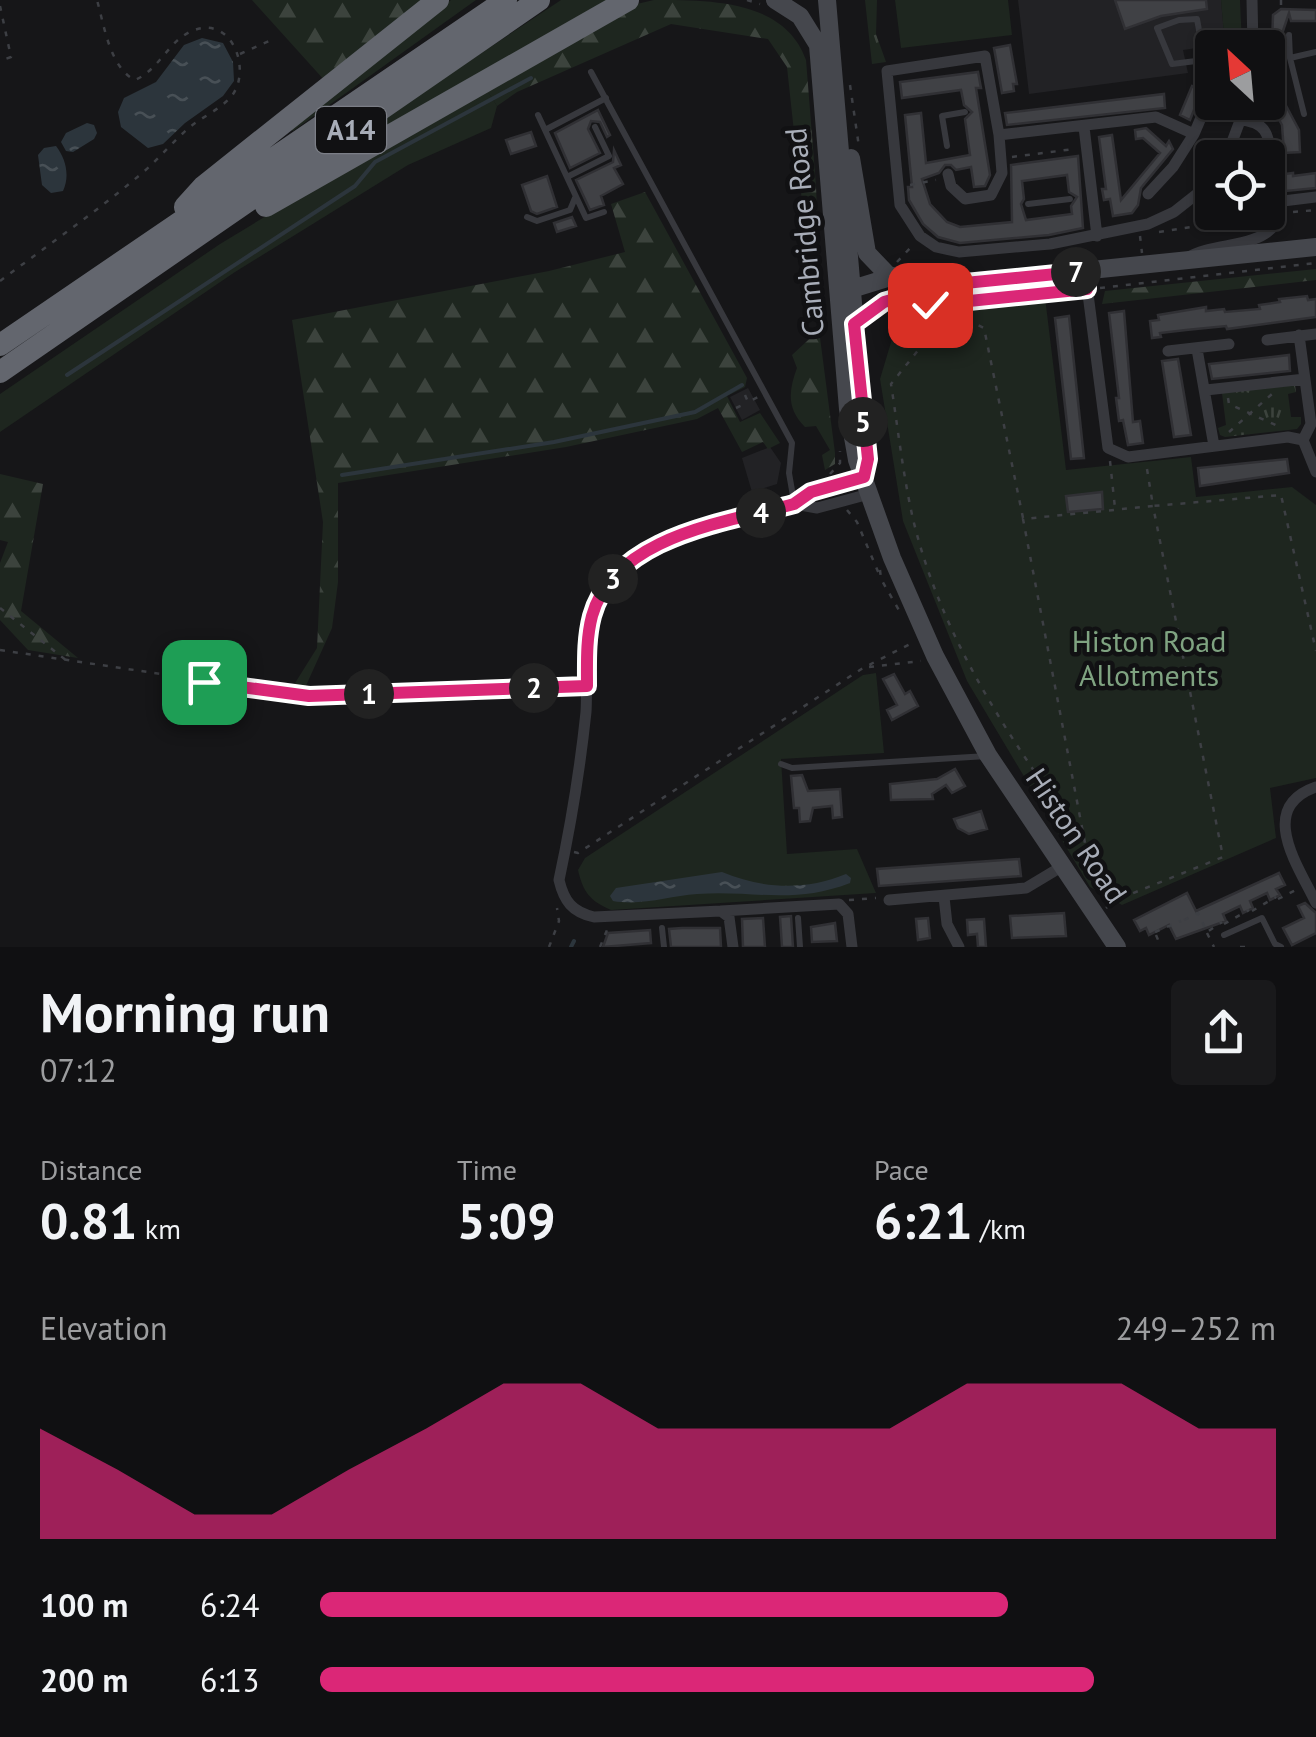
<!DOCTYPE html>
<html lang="en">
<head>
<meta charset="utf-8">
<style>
	:root { --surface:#101012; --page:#19191b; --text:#f1f3f6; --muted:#9c9d9f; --line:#303032; --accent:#db2777 }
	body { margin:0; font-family:"PT Sans",sans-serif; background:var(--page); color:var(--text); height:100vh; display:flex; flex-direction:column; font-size:38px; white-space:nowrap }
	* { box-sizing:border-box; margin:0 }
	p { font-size:32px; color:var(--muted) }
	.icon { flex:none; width:55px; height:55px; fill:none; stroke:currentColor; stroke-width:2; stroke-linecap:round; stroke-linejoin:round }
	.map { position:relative; height:947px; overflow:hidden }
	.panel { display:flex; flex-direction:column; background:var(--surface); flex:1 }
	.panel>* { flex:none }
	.needle { width:65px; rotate:334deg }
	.fabs { position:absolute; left:1195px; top:30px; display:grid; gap:20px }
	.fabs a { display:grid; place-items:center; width:90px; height:90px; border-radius:10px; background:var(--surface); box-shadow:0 2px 8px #0004,0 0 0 2px var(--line); font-size:50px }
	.pin { position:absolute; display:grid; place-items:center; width:85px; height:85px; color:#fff; margin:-42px; border-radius:20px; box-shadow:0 5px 15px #0006 }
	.km { position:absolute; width:50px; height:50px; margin:-25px; border-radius:50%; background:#222; color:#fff; font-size:28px; line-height:50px; text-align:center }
	.round { display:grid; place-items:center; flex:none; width:105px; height:105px; border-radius:10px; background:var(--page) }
	.summary { display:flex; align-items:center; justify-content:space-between; height:170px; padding:0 40px }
	h1 { font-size:55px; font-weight:800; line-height:75px }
	.stats { display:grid; grid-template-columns:repeat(3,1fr); gap:15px; height:170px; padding:10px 40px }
	.stats div { display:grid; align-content:center }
	.stats b { font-size:50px; font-weight:800 }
	.stats small { font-size:28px; font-weight:400 }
	.stats p { font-size:28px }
	.chart { height:280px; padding:20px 40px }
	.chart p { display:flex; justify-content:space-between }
	.chart svg { width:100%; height:180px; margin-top:10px; fill:var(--accent); opacity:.7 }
	ul { padding:0 40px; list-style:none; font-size:32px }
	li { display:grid; grid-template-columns:160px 120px 1fr; align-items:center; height:75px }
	li i { height:25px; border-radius:12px; background:var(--accent) }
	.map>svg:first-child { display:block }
	.built { fill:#222225 }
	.green { fill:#1e261f }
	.forest { fill:url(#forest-firs) }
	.park { fill:url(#park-tufts) }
	.water { fill:url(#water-ripples) }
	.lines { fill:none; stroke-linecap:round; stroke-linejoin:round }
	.stream { stroke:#2c353c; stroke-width:4 }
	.building { fill:#404145; stroke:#303034; stroke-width:2.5; fill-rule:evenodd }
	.path { stroke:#3d3f44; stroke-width:2.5; stroke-dasharray:5 8; stroke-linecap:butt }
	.lane { stroke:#37383d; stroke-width:6 }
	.street { stroke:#37383d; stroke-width:11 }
	.secondary { stroke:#45474d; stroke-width:18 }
	.highway { stroke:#63666e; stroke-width:22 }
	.route-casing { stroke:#fff; stroke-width:20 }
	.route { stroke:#db2777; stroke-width:12 }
	.labels { text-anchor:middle; stroke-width:9; stroke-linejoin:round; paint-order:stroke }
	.shield { fill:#111113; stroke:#7b7e86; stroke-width:2.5 }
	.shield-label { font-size:28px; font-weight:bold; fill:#a8adb8 }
	.street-label { font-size:30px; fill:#a8adb8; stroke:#111113 }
	.park-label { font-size:30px; fill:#7fa381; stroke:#111113 }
</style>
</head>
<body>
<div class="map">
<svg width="1316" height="947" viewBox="0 0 1316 947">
	<defs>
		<pattern id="forest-firs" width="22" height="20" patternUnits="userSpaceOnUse" patternTransform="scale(2.5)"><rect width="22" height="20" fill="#1e261f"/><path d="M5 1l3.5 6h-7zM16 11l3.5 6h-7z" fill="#3c433d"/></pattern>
		<pattern id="park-tufts" width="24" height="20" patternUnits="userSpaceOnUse" patternTransform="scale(2.5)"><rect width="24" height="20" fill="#1e261f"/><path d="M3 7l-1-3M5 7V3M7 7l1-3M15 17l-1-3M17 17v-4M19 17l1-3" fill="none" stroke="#3c433d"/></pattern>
		<pattern id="water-ripples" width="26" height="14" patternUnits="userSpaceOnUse" patternTransform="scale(2.5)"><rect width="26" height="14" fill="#2c353c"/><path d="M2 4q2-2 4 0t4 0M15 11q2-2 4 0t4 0" fill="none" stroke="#485056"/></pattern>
	</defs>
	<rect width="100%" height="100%" fill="#161618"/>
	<!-- built -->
	<path class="built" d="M1221 0 1225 44 1183 50 1188 73 1029 94 1018 0Z
		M748 388 760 410 742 420 730 397Z
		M770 447 781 463 777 484 752 492 742 458Z"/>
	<!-- green -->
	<path class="green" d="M451 0H476L293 131 289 127Z
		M561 0H611L328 159 345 144Z
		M895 0H1008L1012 35 901 48Z
		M1221 0H1240L1242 45 1225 47Z
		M485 87 497 106 491 128 408 165 303 230 235 272 0 432V394L220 244 406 131Z
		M1045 297 1066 470 1191 457 1196 497 1292 487 1316 505V778L1270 788 1276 838 1122 905 1090 887 967 681 903 521 880 379 895 329 924 313Z
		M876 673 884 753 781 759 787 854 857 849 876 893 611 910C590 901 583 892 578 870L585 858 863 675Z"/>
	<!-- forest -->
	<path class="forest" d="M252 0H421L326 82Z
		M654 0C711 0 785 0 806 60L816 186 821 313 800 187 787 67 768 39 671 24 517 92 497 106 485 87 637 4Z
		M645 192 747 378 745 387 727 396 740 422 760 413 780 443 768 449 763 442 742 452 718 408 697 419 566 447 338 483V582L332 628 304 690 292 688 317 648 323 522 292 320 549 271 625 252 611 204Z
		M1316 269V280L1102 304 1105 291Z
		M819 330 835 453V464L825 470 822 455 830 450 816 426 805 427C786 408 789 390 797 368L792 355Z
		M0 474 43 484 21 611 78 658 28 650 0 620V563L8 542 0 540Z"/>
	<!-- park -->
	<path class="park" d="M865 0H877L876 34 886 62 872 64Z
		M1295 385 1296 392 1288 394 1291 417H1301V424L1297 429 1225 437 1220 435 1218 428 1226 425 1222 393Z"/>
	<!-- water -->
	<path class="water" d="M202 38 223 43 233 62 234 81 223 96 185 123 163 144 148 148 121 127 118 112 124 98 156 82 184 45Z
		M87 123 94 125 97 133 94 139 73 152 66 151 61 142 66 133Z
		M56 146C66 159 70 176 63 191L51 193 42 185 38 155 44 148Z
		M722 872C763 889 805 891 846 874L851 878 850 883C793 905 754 890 697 894 669 896 642 906 613 901L610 896 616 888Z"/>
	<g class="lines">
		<!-- stream -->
		<path class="stream" d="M67 375 355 186 375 162 531 78
			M342 475 554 442 695 412 742 385
			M571 947 574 941"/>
	</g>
	<!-- building -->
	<path class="building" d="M1115 0H1206L1207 9 1161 16 1125 29Z
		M1281 9 1316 10V21H1291L1289 13 1282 34 1285 67 1283 100 1299 130 1300 152 1284 153 1282 125 1270 103 1273 15Z
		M1010 45 1017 84H1013L1014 91 1002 93 994 48Z
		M978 72 981 88H976L990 175 985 186 974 187 971 167 956 170 951 165H945L939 173 922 179 930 204 947 222 960 227 1012 222 1011 165 1078 156 1083 228 1049 235 960 243 938 237 923 224 909 200 908 187H912L905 115 921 113 926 163 970 155 965 119 972 112 964 105 961 90 902 98 900 82ZM1067 175 1069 192 1077 197 1071 206 1072 214 1026 220 1021 204 1024 199 1022 181Z
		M1192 86 1202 90 1190 120 1180 115Z
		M1164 94 1165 108 1007 125 1005 113Z
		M598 110 610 135 607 137 600 122 591 121 588 129 600 153 570 168 555 133Z
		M1146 128 1166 146 1169 141 1173 149 1141 188 1138 205 1132 213 1113 216 1110 199 1104 200 1102 189H1106L1099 137 1112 135 1121 200 1160 153 1143 138 1136 139 1135 130Z
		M531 132 536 146 511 154 506 140Z
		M614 150 621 165 614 168 623 184 601 196 604 205 590 210 576 180 613 162Z
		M1293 173V176L1316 173V188L1286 191 1284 174Z
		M547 176 557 207 537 214 531 211 522 185Z
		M572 217 576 226 557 232 554 223Z
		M1307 296 1308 300 1316 299V317L1227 329 1226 326 1186 330 1160 333 1161 337 1152 338 1150 321 1159 320 1158 315 1206 307V311L1224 309 1225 312 1260 309 1259 305 1280 302 1279 299Z
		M1124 311 1133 422 1140 421 1143 443 1128 445 1123 420 1119 421 1116 398H1119L1109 313Z
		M1069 316 1084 458 1071 459 1055 318Z
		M1289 355 1290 371 1212 379 1209 364Z
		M1178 359 1191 435 1174 437 1162 361Z
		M1287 459 1289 473 1200 486 1198 468Z
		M1102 492 1103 509 1068 512 1066 496Z
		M894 674 905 694 910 691 918 706 892 720 887 710 897 705 883 679Z
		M955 769 965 786 952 793 946 785 932 794 933 799 891 800 890 784 937 779Z
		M802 775 808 791 840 789 842 817 833 818 832 806 813 808 810 821 800 822 799 808H794L791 776Z
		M981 811 987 829 969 834 958 828 954 819Z
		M1019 859 1021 876 879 886 877 869Z
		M1279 873 1285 885 1276 889 1280 895 1270 900 1267 893 1250 901 1253 908 1243 913 1240 906 1223 914 1226 921 1176 939 1169 925 1149 935 1146 928 1140 931 1134 920 1187 893 1196 911Z
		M1305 903 1316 913V933L1292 945 1283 928 1304 918 1298 906Z
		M1064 913 1066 936 1012 938 1010 916Z
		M791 916 793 947H782L780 917Z
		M763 918 765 947H743L742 919Z
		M928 918 930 938 918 940 916 919Z
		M984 919 986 947H978L977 934 968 935 967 920Z
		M835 923 837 941 812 942 811 927Z
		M682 928H720L721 947H671L669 929Z
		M650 930 651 943 603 947 608 933Z"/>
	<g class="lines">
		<!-- path -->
		<path class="path" d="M747 0 760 4
			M1281 0V5
			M0 6 11 57 0 61
			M240 54 269 41
			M850 85 859 147
			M1012 157 1074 149
			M910 185 936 180
			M1293 212 1316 210
			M1159 232 1244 219 1258 212
			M1140 236 1142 253
			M897 262 912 246
			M931 267 953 264
			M0 281C47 246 96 212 141 174 159 159 173 141 191 126 203 117 218 110 229 99 254 74 233 13 192 31 168 41 160 69 135 80 110 68 104 25 97 0
			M1100 288 1316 263
			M930 305 1077 290
			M745 395 748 402 758 397
			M1228 398 1229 404 1280 427
			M736 408 747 403
			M1229 432 1272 394
			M1110 461 1115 508
			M1147 469 1153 506 1281 495 1316 651
			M830 474 840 463V451
			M847 510 857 522 879 574
			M1023 518 984 328 978 325 936 328 891 384C898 429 903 475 913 519 942 640 1011 741 1083 840
			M880 570 881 579 900 612
			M0 608 67 661
			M0 650 309 696 575 686
			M869 667 921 661
			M574 852 578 853 863 668 912 643
			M1278 899 1298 889
			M849 900 876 898
			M1106 908 1116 900 1085 843 1023 519 1153 506 1223 857 1116 900
			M1252 911 1276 897
			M1184 920 1198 913 1207 932 1222 922
			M1224 924 1249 910
			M1155 932 1181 921
			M1207 933 1214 947
			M1156 935 1161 947
			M549 947 559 921 557 908
			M600 947 607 930
			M1240 947H1245"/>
		<!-- lane -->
		<path class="lane" d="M1289 35 1290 58 1304 114
			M1204 58 1197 19 1179 20 1157 28 1172 64 1212 59
			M1290 58 1316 52
			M591 72 792 443 789 473 794 502
			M538 115 545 130
			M947 146 942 116 965 112
			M567 177 609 156 595 127
			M1028 204 1070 199
			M604 212 586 218 545 130 606 98
			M527 217 537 221 570 210 575 198
			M781 764 792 768 987 756
			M798 918 800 947
			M662 928 664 947
			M1224 935 1262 918 1275 944 1281 947"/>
		<!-- street -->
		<path class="street" d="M1252 0 1253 48
			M1212 92 1194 134 1156 117 999 135 985 56 887 71 900 205 920 236 936 247 959 252 1050 244 1148 224 1174 212 1212 182
			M1084 127 1097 236
			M1226 158 1247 102
			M948 174 951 186 965 199 991 195 1002 173 999 135
			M1148 194 1173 167 1194 134
			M1275 202 1316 197
			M1187 258C1213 242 1254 249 1274 226 1277 209 1274 143 1264 130 1259 123 1251 122 1243 120
			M1085 271 1108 448 1128 457 1288 437 1303 440
			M1299 335 1311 424 1303 440
			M1267 340 1316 334
			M1197 349 1214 446
			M1168 351 1229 344
			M1206 390 1305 379
			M1303 440 1316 472
			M795 504 817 508 869 494
			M1316 787C1256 808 1299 867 1316 903
			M944 897 947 924 959 947
			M889 900 1026 888 1061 867
			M721 911 839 904 848 914 852 947
			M733 947 729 917 721 911 594 917C572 912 564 901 559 880 571 824 580 769 586 712 588 679 582 644 593 612 601 589 621 568 641 553 674 529 753 515 795 504L811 492 864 477"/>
		<!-- secondary -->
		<path class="secondary" d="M775 0 800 16 818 45 848 409 857 460 892 558 935 656 988 755 1117 947
			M827 0 865 443
			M851 158 867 253 889 276
			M848 296 852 289 894 276 940 284
			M854 324 884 302 945 285 1316 247"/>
		<!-- highway -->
		<path class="highway" d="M266 206 628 0
			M185 207 204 186 438 0
			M0 345 506 0
			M0 372 539 0"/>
	</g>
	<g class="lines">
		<defs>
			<path id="route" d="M204 682 309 696 587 686C587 662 586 639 592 616 614 536 727 522 794 504L811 492 864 477 868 459 854 324 884 302 945 285 1086 271 1087 289 930 305"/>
		</defs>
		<!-- route casing -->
		<use href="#route" class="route-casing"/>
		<!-- route -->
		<use href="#route" class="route"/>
	</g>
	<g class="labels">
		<!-- shield labels -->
		<rect class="shield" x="316" y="107" width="70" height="46" rx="8"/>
		<g class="shield-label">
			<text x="351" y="140">A14</text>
		</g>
		<!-- street labels -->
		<g class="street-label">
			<text transform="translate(805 232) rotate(-95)" y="10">Cambridge Road</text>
			<text transform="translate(1076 836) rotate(56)" y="10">Histon Road</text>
		</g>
		<!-- park labels -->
		<g class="park-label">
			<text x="1149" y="652">Histon Road<tspan x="1149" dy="34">Allotments</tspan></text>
		</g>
	</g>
</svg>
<div class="fabs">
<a><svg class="needle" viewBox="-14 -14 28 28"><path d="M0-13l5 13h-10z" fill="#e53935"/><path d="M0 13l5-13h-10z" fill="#9c9d9f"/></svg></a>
<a><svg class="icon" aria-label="locate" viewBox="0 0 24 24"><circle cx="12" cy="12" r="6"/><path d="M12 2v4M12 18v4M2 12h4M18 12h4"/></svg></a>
</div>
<div class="pin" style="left:204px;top:682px;background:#1e9e55"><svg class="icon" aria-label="arrive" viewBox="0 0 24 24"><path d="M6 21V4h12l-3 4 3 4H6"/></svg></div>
<div class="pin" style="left:930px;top:305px;background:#d93025"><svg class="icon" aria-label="check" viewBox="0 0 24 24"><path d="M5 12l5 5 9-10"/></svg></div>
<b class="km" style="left:369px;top:694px">1</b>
<b class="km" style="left:534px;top:688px">2</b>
<b class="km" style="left:613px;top:579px">3</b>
<b class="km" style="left:761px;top:513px">4</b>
<b class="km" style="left:863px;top:422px">5</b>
<b class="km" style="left:1076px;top:272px">7</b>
</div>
<section class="panel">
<div class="summary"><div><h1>Morning run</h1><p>07:12</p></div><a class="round"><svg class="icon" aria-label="share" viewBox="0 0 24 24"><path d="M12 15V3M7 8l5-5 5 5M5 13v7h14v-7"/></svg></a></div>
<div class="stats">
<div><p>Distance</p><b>0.81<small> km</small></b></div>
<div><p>Time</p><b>5:09</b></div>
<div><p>Pace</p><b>6:21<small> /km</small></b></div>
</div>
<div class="chart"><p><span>Elevation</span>249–252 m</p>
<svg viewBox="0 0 160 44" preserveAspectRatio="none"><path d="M0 44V17L10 27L20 38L30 38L40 27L50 17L60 6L70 6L80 17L90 17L100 17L110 17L120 6L130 6L140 6L150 17L160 17V44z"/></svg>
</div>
<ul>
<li><b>100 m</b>6:24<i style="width:72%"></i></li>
<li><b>200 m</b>6:13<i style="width:81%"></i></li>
</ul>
</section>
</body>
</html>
